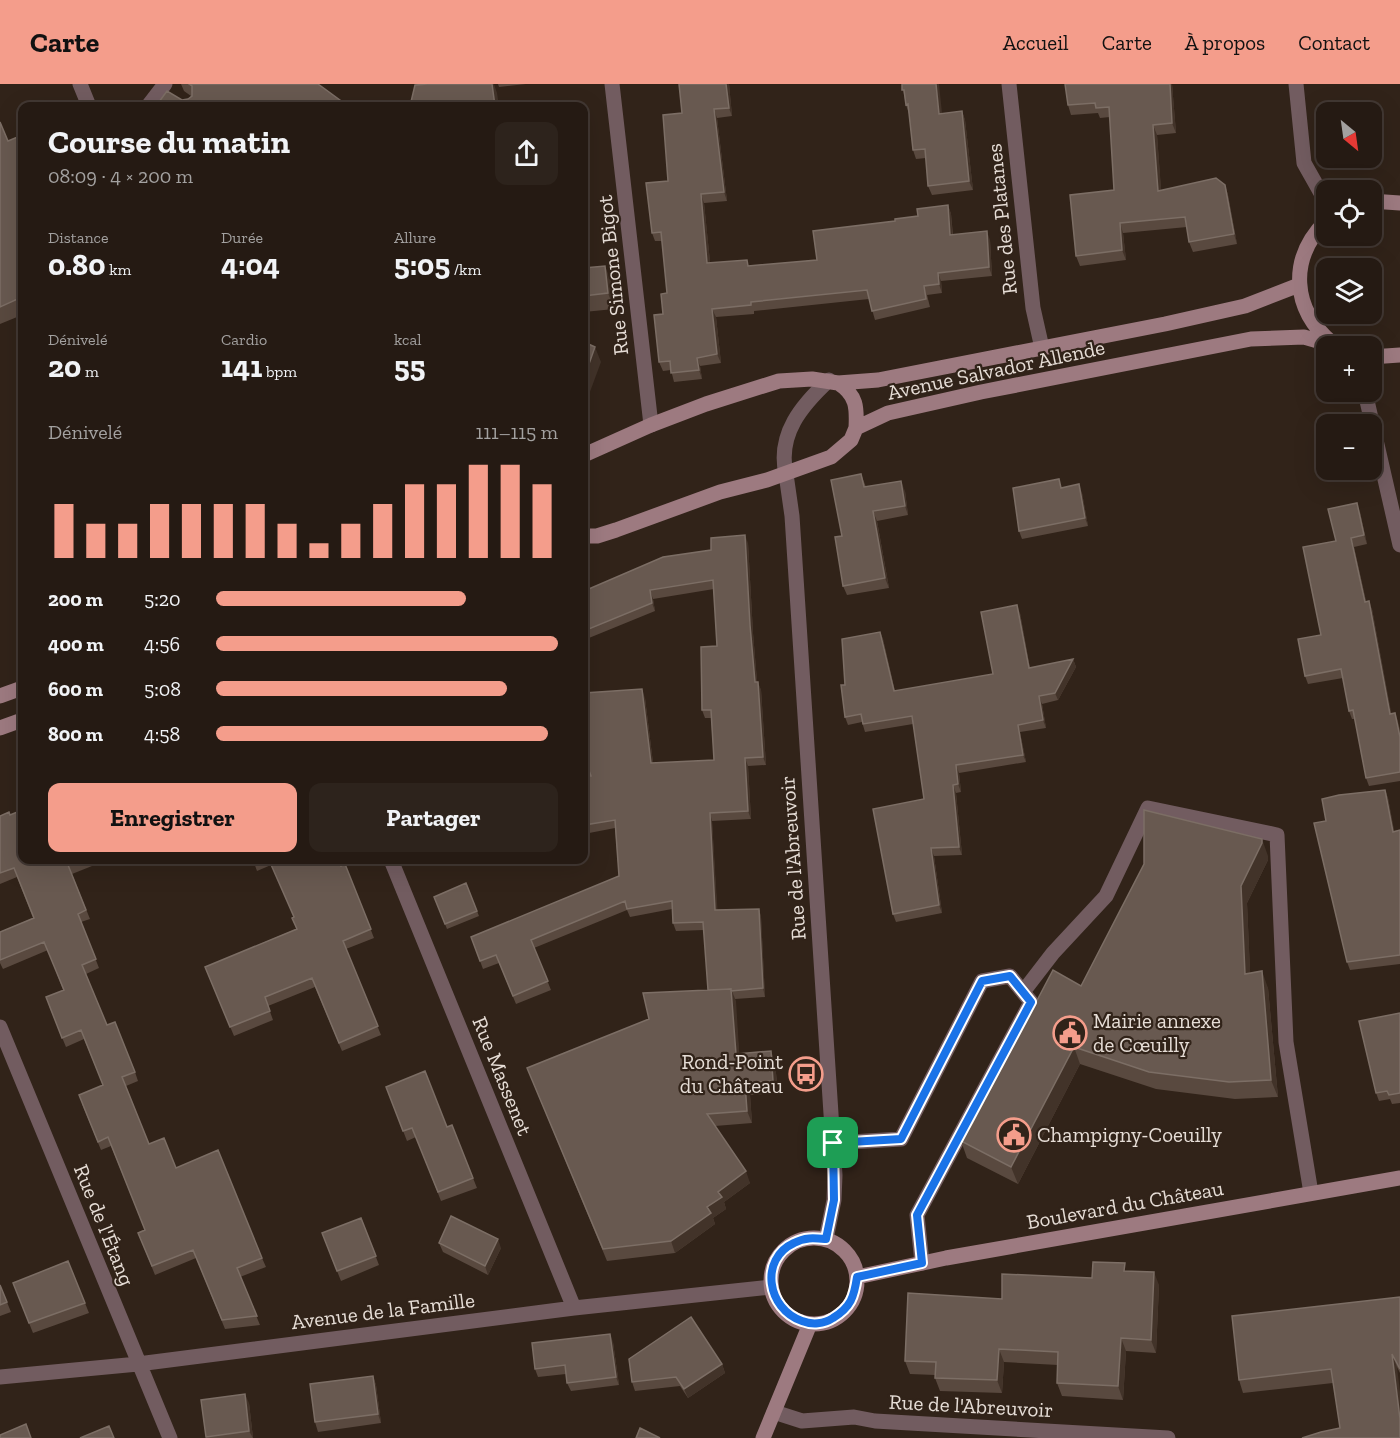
<!DOCTYPE html>
<html lang="fr">
<head>
<meta charset="utf-8">
<style>
	:root { --surface:#251a13; --page:#2d231c; --text:#f1f3f6; --muted:#a3a1a0; --line:#423833; --accent:#f49d8b }
	body { margin:0; font-family:"Zilla Slab",serif; background:var(--page); color:var(--text); height:100vh; display:flex; flex-direction:column; font-size:22px; white-space:nowrap }
	* { box-sizing:border-box; margin:0 }
	p { font-size:20px; color:var(--muted) }
	.icon { flex:none; width:33px; height:33px; fill:none; stroke:currentColor; stroke-width:2; stroke-linecap:round; stroke-linejoin:round }
	.map { position:relative; flex:1; overflow:hidden }
	.panel { position:absolute; left:18px; top:18px; width:570px; height:762px; display:flex; flex-direction:column; background:var(--surface); border-radius:12px; box-shadow:0 6px 24px #0002,0 0 0 2px var(--line) }
	.panel>* { flex:none }
	.needle { width:39px; rotate:151deg }
	.fabs { position:absolute; left:1316px; top:18px; display:grid; gap:12px }
	.fabs a { display:grid; place-items:center; width:66px; height:66px; border-radius:12px; background:var(--surface); box-shadow:0 6px 24px #0002,0 0 0 2px var(--line); font-size:30px }
	.pin { position:absolute; display:grid; place-items:center; width:51px; height:51px; color:#fff; margin:-26px; border-radius:12px; box-shadow:0 3px 9px #0006 }
	.round { display:grid; place-items:center; flex:none; width:63px; height:63px; border-radius:12px; background:var(--page) }
	.headline { display:flex; align-items:center; justify-content:space-between; height:102px; padding:0 30px }
	h1 { font-size:33px; font-weight:700; line-height:45px }
	.metrics { display:grid; grid-template-columns:repeat(3,1fr); gap:9px; height:102px; padding:6px 30px }
	.metrics div { display:grid; align-content:center }
	.metrics b { font-size:30px; font-weight:700 }
	.metrics small { font-size:16px; font-weight:400 }
	.metrics p { font-size:16px }
	.chart { height:168px; padding:12px 30px }
	.chart p { display:flex; justify-content:space-between }
	.chart svg { width:100%; height:108px; margin-top:6px; stroke:var(--accent); stroke-width:6 }
	.button { display:flex; gap:12px; margin-top:auto; padding:12px 30px }
	.button a { flex:1; height:69px; border-radius:12px; background:var(--accent); color:#111; font-size:24px; font-weight:700; line-height:69px; text-align:center }
	.button a+a { background:var(--page); color:var(--text) }
	ul { padding:0 30px; list-style:none; font-size:20px }
	li { display:grid; grid-template-columns:96px 72px 1fr; align-items:center; height:45px }
	li i { height:15px; border-radius:8px; background:var(--accent) }
	header { display:flex; align-items:center; gap:36px; box-sizing:border-box; height:84px; padding:0 30px; background:var(--accent); color:#111 }
	header strong { font-size:28px }
	nav { display:flex; gap:33px; margin-inline-start:auto; font-size:21px }
	.map>svg:first-child { display:block }
	.lines { fill:none; stroke-linecap:round; stroke-linejoin:round }
	.lane { stroke:#725c60; stroke-width:15 }
	.street { stroke:#725c60; stroke-width:15 }
	.secondary { stroke:#9d7a80; stroke-width:15 }
	.wall { fill:#59493f }
	.shaded-wall { fill:#423329 }
	.building { fill:#685950; stroke:#7c6e65; stroke-width:1.5 }
	.route-casing { stroke:#fff; stroke-width:12 }
	.route { stroke:#1a73e8; stroke-width:8 }
	.labels { text-anchor:middle; stroke-width:4.5; stroke-linejoin:round; paint-order:stroke }
	.street-label { font-size:21px; fill:#e6ddd6; stroke:#312319 }
	.poi-label { font-size:21px; fill:#e6ddd6; stroke:#312319; text-anchor:start }
</style>
</head>
<body>
<header>
<strong>Carte</strong>
<nav><a>Accueil</a><a>Carte</a><a>À propos</a><a>Contact</a></nav>
</header>
<div class="map">
<svg width="1400" height="1354" viewBox="0 0 1400 1354">
	<rect width="100%" height="100%" fill="#312319"/>
	<g class="lines">
		<!-- lane -->
		<path class="lane" d="M786 390C777 350 802 321 829 296
			M1023 908 1053 869 1106 812 1148 724 1277 751 1286 958 1311 1109
			M833 1059 901 1055 982 897 1010 892 1031 918 917 1131 922 1179"/>
		<!-- street -->
		<path class="street" d="M80 0 89 22
			M612 0 651 341
			M1009 0 1033 224 1042 264
			M1296 0 1304 79 1326 118
			M148 22 165 0
			M1371 290 1378 274
			M1365 308 1400 461
			M786 390 792 432 835 1091 834 1116 826 1155
			M391 776 574 1224
			M0 943 170 1354
			M0 1293 138 1280 574 1224 771 1203
			M774 1328 802 1337 854 1333 875 1337 1168 1354"/>
		<!-- secondary -->
		<path class="secondary" d="M1371 117 1400 119
			M1326 137C1288 175 1292 225 1332 259
			M1371 273 1400 271
			M838 299C857 311 857 324 856 344
			M584 371 651 341 706 320 779 297 812 295 838 299 878 296 1165 240 1245 222 1299 201
			M584 452H597L616 446 720 408 767 396 831 373 851 356 856 344 888 329 981 308 1251 255 1304 253 1335 262
			M0 612 22 604
			M0 644 22 636
			M771 1197a43 43 0 1 1 86 0a43 43 0 1 1-86 0Z
			M857 1193 946 1174 1400 1094
			M763 1354 810 1240"/>
	</g>
	<!-- wall -->
	<path class="wall" d="M181 0H318L182 16 188 15 191 12 184 7Z
		M498 0H526L499 3Z
		M679 0H729L732 32 717 34 727 117 704 119 710 178 749 182 817 176 895 137 918 132 948 121 951 130 953 151 990 156 992 192 941 197 942 209 927 211 930 223 875 236 869 215 754 227V230L716 233 721 279 700 282 702 295 674 298 671 286 663 287 659 278 663 230 667 209 662 157H655L652 149 668 97 682 29Z
		M902 0 942 30 962 27 965 36 973 106 932 111 928 102 926 74 916 75 913 66 909 30 906 21Z
		M1065 0H1172L1176 49 1157 51 1161 107 1225 101 1228 111 1237 160 1193 168 1189 158 1187 143 1123 149 1126 176 1080 182 1076 172 1114 106 1110 33 1100 34 1098 29 1071 31 1068 21Z
		M0 38 8 57 22 58V231L0 240Z
		M584 165 586 184 611 197 614 225 584 228Z
		M861 390 866 403 905 407 908 431 877 437 889 504 847 511 843 502 842 452Z
		M1062 404 1082 409 1088 442 1022 455 1019 447Z
		M1360 428 1367 460 1354 463 1366 517 1372 525 1391 629H1395L1400 646V697L1369 702 1366 694 1355 635H1352L1349 627 1343 594 1308 600 1305 592 1321 551 1336 457Z
		M748 459 753 549 757 598 761 606 766 681 748 682 751 735 712 737 717 826 759 825 761 833 765 913 735 915 739 970 771 967 775 979 778 1009 750 1011 752 1039 715 1042 750 1099 724 1118 726 1125 713 1134 715 1140 675 1169 607 1177 527 984 649 935 708 906 704 846 676 847 673 839 672 825 630 833 627 826 534 864 551 906 516 920 499 879 483 885 471 853 619 792 615 744 584 750V693L590 692 645 614 653 679 714 676 711 634H705L702 626 717 562 714 505 653 515 655 527 584 556V507L711 466Z
		M1020 529 1030 584 1073 575 1076 583 1058 616 1042 620 1046 644 1020 648 1026 678 959 689 961 708 956 709 962 771 934 772 942 829 896 838 893 830 924 715 913 640 865 648 862 638 848 641 845 633V601L880 548 883 555 895 607 993 590Z
		M1385 706 1388 714 1394 747 1400 746V880L1350 886 1347 878 1326 737Z
		M0 732 22 776H107L72 790 90 835 81 838 99 884 86 890 107 941 135 988 138 997 126 1002 149 1060 176 1084 262 1174 266 1183 240 1193 260 1241 225 1245 196 1174 155 1191 138 1149 145 1146 111 1062 101 1066 82 1020 103 1001 84 955 66 963 49 922 63 906 48 866 3 885 0 879V848L33 834 17 793 0 800Z
		M1268 772V776L1247 819 1250 889 1268 904 1278 1013 1235 1015 1156 1005 1080 980 1018 1100 967 1074 961 1057Z
		M253 776H339L341 782 345 780 374 854 346 865 381 951 342 967 315 903 268 922 273 936 234 952 205 883 296 845 294 833 271 781 257 787Z
		M466 799 479 832 447 845 434 813Z
		M1400 929V1019L1392 1020 1390 1015 1379 1017 1376 1009Z
		M386 1003 447 1043 473 1094 477 1104 441 1117 416 1053 407 1057Z
		M361 1134 379 1181 341 1197 322 1149Z
		M439 1159 501 1164 488 1191 443 1168Z
		M1127 1187 1159 1201 1156 1269 1126 1267 1123 1316 1062 1312 1057 1299 1058 1281 1004 1278 1002 1309 940 1307 935 1294V1291L910 1290 905 1277 1002 1215Z
		M13 1199 85 1219 89 1229 33 1249Z
		M0 1201 11 1228 0 1232Z
		M1400 1213V1289L1397 1283 1333 1299 1243 1309 1239 1296Z
		M613 1258 619 1301 571 1307 567 1299 566 1290 538 1293 535 1285Z
		M722 1280 725 1289 688 1314 680 1302 635 1307 632 1298Z
		M373 1292 376 1301 381 1339 318 1348 315 1338Z
		M201 1316 249 1319 253 1354H206Z"/>
	<!-- shaded-wall -->
	<path class="shaded-wall" d="M492 0H494L497 9 499 22H495Z
		M726 0H729L732 32 729 24Z
		M936 0H939L943 39 939 30Z
		M1170 0H1172L1176 49 1172 39Z
		M714 25 717 34 727 117 724 108Z
		M962 27 965 36 973 106 969 97Z
		M1153 41 1157 51 1162 117 1158 107Z
		M1225 101 1228 111 1237 160 1234 150Z
		M701 110 704 119 711 187 707 179Z
		M948 121 951 130 953 160 950 151Z
		M1120 139 1123 149 1126 176 1122 166Z
		M987 147 990 156 992 192 989 183Z
		M584 165 588 200 584 187Z
		M605 182 611 197 614 225 608 209Z
		M938 189 941 197 942 209 939 200Z
		M712 225 716 233 721 279 717 270Z
		M595 263 601 278 584 324V294Z
		M697 274 700 282 702 295 699 286Z
		M901 397 905 407 908 431 905 422Z
		M1079 400 1082 409 1088 442 1085 434Z
		M1357 419 1360 428 1367 460 1364 451Z
		M873 427 877 437 889 504 885 494Z
		M745 451 748 459 753 549 758 607 755 598 750 541Z
		M1351 454 1354 463 1368 526 1365 518Z
		M650 506 653 515 655 527 652 519Z
		M1369 517 1372 525 1393 638 1390 630Z
		M1017 521 1020 529 1031 591 1029 584Z
		M880 548 883 555 896 615 894 607Z
		M1073 575 1076 583 1058 616 1055 609Z
		M758 598 761 606 766 681 763 673Z
		M642 605 645 614 654 687 651 679Z
		M1039 612 1042 620 1046 644 1043 636Z
		M1395 629 1398 637 1400 646V653Z
		M1018 641 1020 648 1026 678 1023 671Z
		M745 674 748 682 751 735 748 727Z
		M956 681 959 689 961 708 958 700Z
		M953 701 956 709 962 771 959 763Z
		M1385 706 1388 714 1396 756 1393 748Z
		M710 729 712 737 718 834 715 826Z
		M1262 755 1268 772V776L1247 819 1251 907 1245 890 1241 802Z
		M931 764 934 772 942 829 939 821Z
		M759 825 761 833 765 913 763 904Z
		M1262 887 1268 904 1278 1013 1271 996Z
		M731 905 736 917 740 982 736 970Z
		M1074 963 1080 980 1018 1100 1011 1083Z
		M771 967 775 979 778 1009 773 997Z
		M745 999 750 1011 752 1039 747 1027Z
		M746 1087 750 1099 724 1118 726 1125 713 1134 715 1140 675 1169 671 1157 707 1123 718 1108Z
		M498 1155 501 1164 488 1191 485 1182Z
		M1154 1188 1159 1201 1156 1269 1151 1256Z
		M610 1250 613 1258 619 1301 616 1293Z
		M1121 1254 1126 1267 1123 1316 1118 1302Z
		M999 1265 1004 1278 1002 1309 997 1296Z
		M1392 1270 1397 1283 1400 1308V1335Z
		M722 1280 725 1289 688 1314 684 1305Z
		M373 1292 376 1301 381 1339 378 1330Z
		M245 1310 249 1319 253 1354 249 1347Z"/>
	<!-- building -->
	<path class="building" d="M189 0H318L348 22H156L167 7 182 16 188 15 192 12V2Z
		M428 0H492L495 22H410L415 1Z
		M679 0H726L729 24 714 25 724 108 701 110 707 179 747 176 748 182 817 176 813 147 895 137V135L918 132 917 125 948 121 950 151 987 147 989 183 938 189 939 200 924 202 926 215 872 227 867 206 751 218V221L712 225 717 270 697 274 699 286 671 289 670 277 659 278 654 231 663 230 661 210 667 209 661 148 652 149 646 99 668 97 663 31 682 29Z
		M902 0H936L939 30 962 27 969 97 928 102 925 65 913 66 908 20 906 21 904 6H902Z
		M1065 0H1170L1172 39 1153 41 1158 107 1216 94 1225 101 1234 150 1189 158 1185 133 1120 139 1122 166 1076 172 1070 111 1114 106 1109 23 1096 24 1095 19 1068 21Z
		M0 38 8 57 20 52 22 58V213L0 223Z
		M605 182 608 209 584 212V184Z
		M584 258 595 263 584 294Z
		M861 390 864 403 901 397 905 422 873 427 885 494 843 502 835 453 842 452 831 396Z
		M1059 395 1061 404 1079 400 1085 434 1019 447 1013 404Z
		M1357 419 1364 451 1351 454 1365 518 1369 517 1390 630 1395 629 1400 653V688L1366 694 1353 626 1349 627 1341 585 1305 592 1298 555 1321 551 1303 463 1336 457 1328 425Z
		M745 451 750 541 755 598H758L763 673 745 674 748 727 710 729 715 826 759 825 763 904 731 907V905L708 906 703 838 673 839 672 817 627 825 625 817 531 856 548 897 513 912 496 871 480 877 471 853 619 792 615 736 584 741V693L591 692 584 673V609L642 605 651 679 714 676 711 626H702L701 563 717 562 713 496 650 506 652 519 584 547V507L663 473 711 466V454Z
		M1017 521 1029 584 1073 575 1055 609 1039 612 1043 636 1018 641 1023 671 956 681 958 700 953 701 959 763 931 764 939 821 893 830 873 725 924 715 912 632 863 640 861 630 845 633 841 601H845L842 555 880 548 894 607 993 590 981 528Z
		M1385 706 1393 748 1400 746V871L1347 878 1314 739 1326 737 1322 715 1339 711Z
		M22 726V776H82L68 781 86 826 78 830 96 875 82 881 107 941 115 938 135 988 122 993 149 1060 164 1054 176 1084 218 1066 262 1174 237 1184 257 1232 222 1236 193 1166 152 1182 138 1149 145 1146 108 1053 98 1058 79 1011 103 1001 81 946 62 954 46 913 64 906 44 858 0 876V848L34 834 14 784 0 789V732L9 728 10 731Z
		M1144 726 1262 755V759L1241 802 1245 890 1262 887 1271 996 1229 998 1149 988 1074 963 1011 1083 961 1057 972 1040 1053 886 1081 902 1144 780Z
		M269 776H339L341 782 345 780 371 845 343 857 378 942 339 959 312 894 265 913 270 927 230 943 205 883 297 845 292 834 294 833Z
		M466 799 477 827 445 840 434 813Z
		M731 905 736 970 771 967 773 997 745 999 747 1027 707 1030 746 1087 718 1108 722 1113 707 1123 711 1129 671 1157 603 1165 527 984 649 935 643 909Z
		M1400 929V1009L1389 1011 1387 1007 1376 1009 1359 937Z
		M425 987 447 1043 452 1041 473 1094 438 1108 412 1044 403 1047 386 1003Z
		M451 1132 498 1155 485 1182 439 1159Z
		M361 1134 376 1172 337 1187 322 1149Z
		M68 1177 85 1219 29 1239 13 1199Z
		M1093 1178 1125 1179 1124 1187 1154 1188 1151 1256 1121 1254 1118 1302 1057 1299 1058 1268 999 1265 997 1296 935 1294 936 1278 905 1277 908 1209 1002 1215V1190L1092 1194Z
		M0 1201 7 1218 0 1221Z
		M1400 1213V1285L1392 1270 1400 1335V1354H1302L1321 1348 1340 1344 1331 1285 1239 1296 1232 1232Z
		M691 1233 722 1280 684 1305 676 1293 632 1298 629 1275Z
		M610 1250 616 1293 567 1299 565 1281 535 1285 532 1259Z
		M373 1292 378 1330 315 1338 310 1300Z
		M245 1310 249 1347 206 1353 201 1316Z
		M26 1340 31 1354H0V1351Z
		M109 1342 114 1354H80Z
		M640 1344 660 1354H636Z"/>
	<g class="lines">
		<defs>
			<path id="route" d="M1010 892 1031 918 917 1131 922 1179 857 1193C854 1213 851 1223 833 1234 824 1240 812 1241 802 1237 767 1225 759 1175 794 1159 805 1153 814 1154 826 1155L834 1116 833 1059 901 1055 982 897Z"/>
		</defs>
		<!-- route casing -->
		<use href="#route" class="route-casing"/>
		<!-- route -->
		<use href="#route" class="route"/>
	</g>
	<!-- icons -->
	<defs>
		<symbol id="civic-ring" viewBox="-11 -11 22 22"><circle r="9.5" fill="#312319" stroke="#f49d8b" stroke-width="1.5"/><path d="M-.6-6.5H3V-4.5H.6V-3L4-1V1h2V6H-6V1h2V-1L-.6-3ZM-1.2 2.5V6h2.4V2.5Z" fill="#f49d8b"/></symbol>
		<symbol id="bus-ring" viewBox="-11 -11 22 22"><circle r="9.5" fill="#312319" stroke="#f49d8b" stroke-width="1.5"/><path d="M-5-6H5V4H4V6H2V4H-2V6H-4V4H-5ZM-3.5-4V0h7V-4ZM-3.5 1.2v1.5H-2V1.2ZM2 1.2v1.5H3.5V1.2Z" fill="#f49d8b"/></symbol>
	</defs>
	<g fill-rule="evenodd">
		<use href="#civic-ring" x="1051" y="930" width="38" height="38"/>
		<use href="#bus-ring" x="787" y="971" width="38" height="38"/>
		<use href="#civic-ring" x="995" y="1032" width="38" height="38"/>
	</g>
	<g class="labels">
		<!-- street labels -->
		<g class="street-label">
			<text transform="translate(1002 135) rotate(-96)" y="7">Rue des Platanes</text>
			<text transform="translate(613 191) rotate(-96)" y="7">Rue Simone Bigot</text>
			<text transform="translate(996 286) rotate(-12)" y="7">Avenue Salvador Allende</text>
			<text transform="translate(793 774) rotate(-94)" y="7">Rue de l'Abreuvoir</text>
			<text transform="translate(502 992) rotate(68)" y="7">Rue Massenet</text>
			<text transform="translate(1125 1121) rotate(-10)" y="7">Boulevard du Château</text>
			<text transform="translate(104 1141) rotate(68)" y="7">Rue de l'Étang</text>
			<text transform="translate(383 1227) rotate(-7)" y="7">Avenue de la Famille</text>
			<text transform="translate(971 1322) rotate(3)" y="7">Rue de l'Abreuvoir</text>
		</g>
		<!-- poi labels -->
		<g class="poi-label">
			<text x="1093" y="944">Mairie annexe<tspan x="1093" dy="24">de Cœuilly</tspan></text>
			<text x="783" y="985" text-anchor="end">Rond-Point<tspan x="783" dy="24">du Château</tspan></text>
			<text x="1037" y="1058">Champigny-Coeuilly</text>
		</g>
	</g>
</svg>
<div class="fabs">
<a><svg class="needle" viewBox="-14 -14 28 28"><path d="M0-13l5 13h-10z" fill="#e53935"/><path d="M0 13l5-13h-10z" fill="#a3a1a0"/></svg></a>
<a><svg class="icon" aria-label="locate" viewBox="0 0 24 24"><circle cx="12" cy="12" r="6"/><path d="M12 2v4M12 18v4M2 12h4M18 12h4"/></svg></a>
<a><svg class="icon" aria-label="layers" viewBox="0 0 24 24"><path d="M12 4l9 5-9 5-9-5zM3 14l9 5 9-5"/></svg></a>
<a>+</a>
<a>−</a>
</div>
<div class="pin" style="left:833px;top:1059px;background:#1e9e55"><svg class="icon" aria-label="arrive" viewBox="0 0 24 24"><path d="M6 21V4h12l-3 4 3 4H6"/></svg></div>
<section class="panel">
<div class="headline"><div><h1>Course du matin</h1><p>08:09 · 4 × 200 m</p></div><a class="round"><svg class="icon" aria-label="share" viewBox="0 0 24 24"><path d="M12 15V3M7 8l5-5 5 5M5 13v7h14v-7"/></svg></a></div>
<div class="metrics">
<div><p>Distance</p><b>0.80<small> km</small></b></div>
<div><p>Durée</p><b>4:04</b></div>
<div><p>Allure</p><b>5:05<small> /km</small></b></div>
</div>
<div class="metrics">
<div><p>Dénivelé</p><b>20<small> m</small></b></div>
<div><p>Cardio</p><b>141<small> bpm</small></b></div>
<div><p>kcal</p><b>55</b></div>
</div>
<div class="chart"><p><span>Dénivelé</span>111–115 m</p>
<svg viewBox="0 0 160 44" preserveAspectRatio="none"><path d="M5 44V22M15 44V30M25 44V30M35 44V22M45 44V22M55 44V22M65 44V22M75 44V30M85 44V38M95 44V30M105 44V22M115 44V14M125 44V14M135 44V6M145 44V6M155 44V14"/></svg>
</div>
<ul>
<li><b>200 m</b>5:20<i style="width:73%"></i></li>
<li><b>400 m</b>4:56<i style="width:100%"></i></li>
<li><b>600 m</b>5:08<i style="width:85%"></i></li>
<li><b>800 m</b>4:58<i style="width:97%"></i></li>
</ul>
<div class="button"><a>Enregistrer</a><a>Partager</a></div>
</section>
</div>
</body>
</html>
